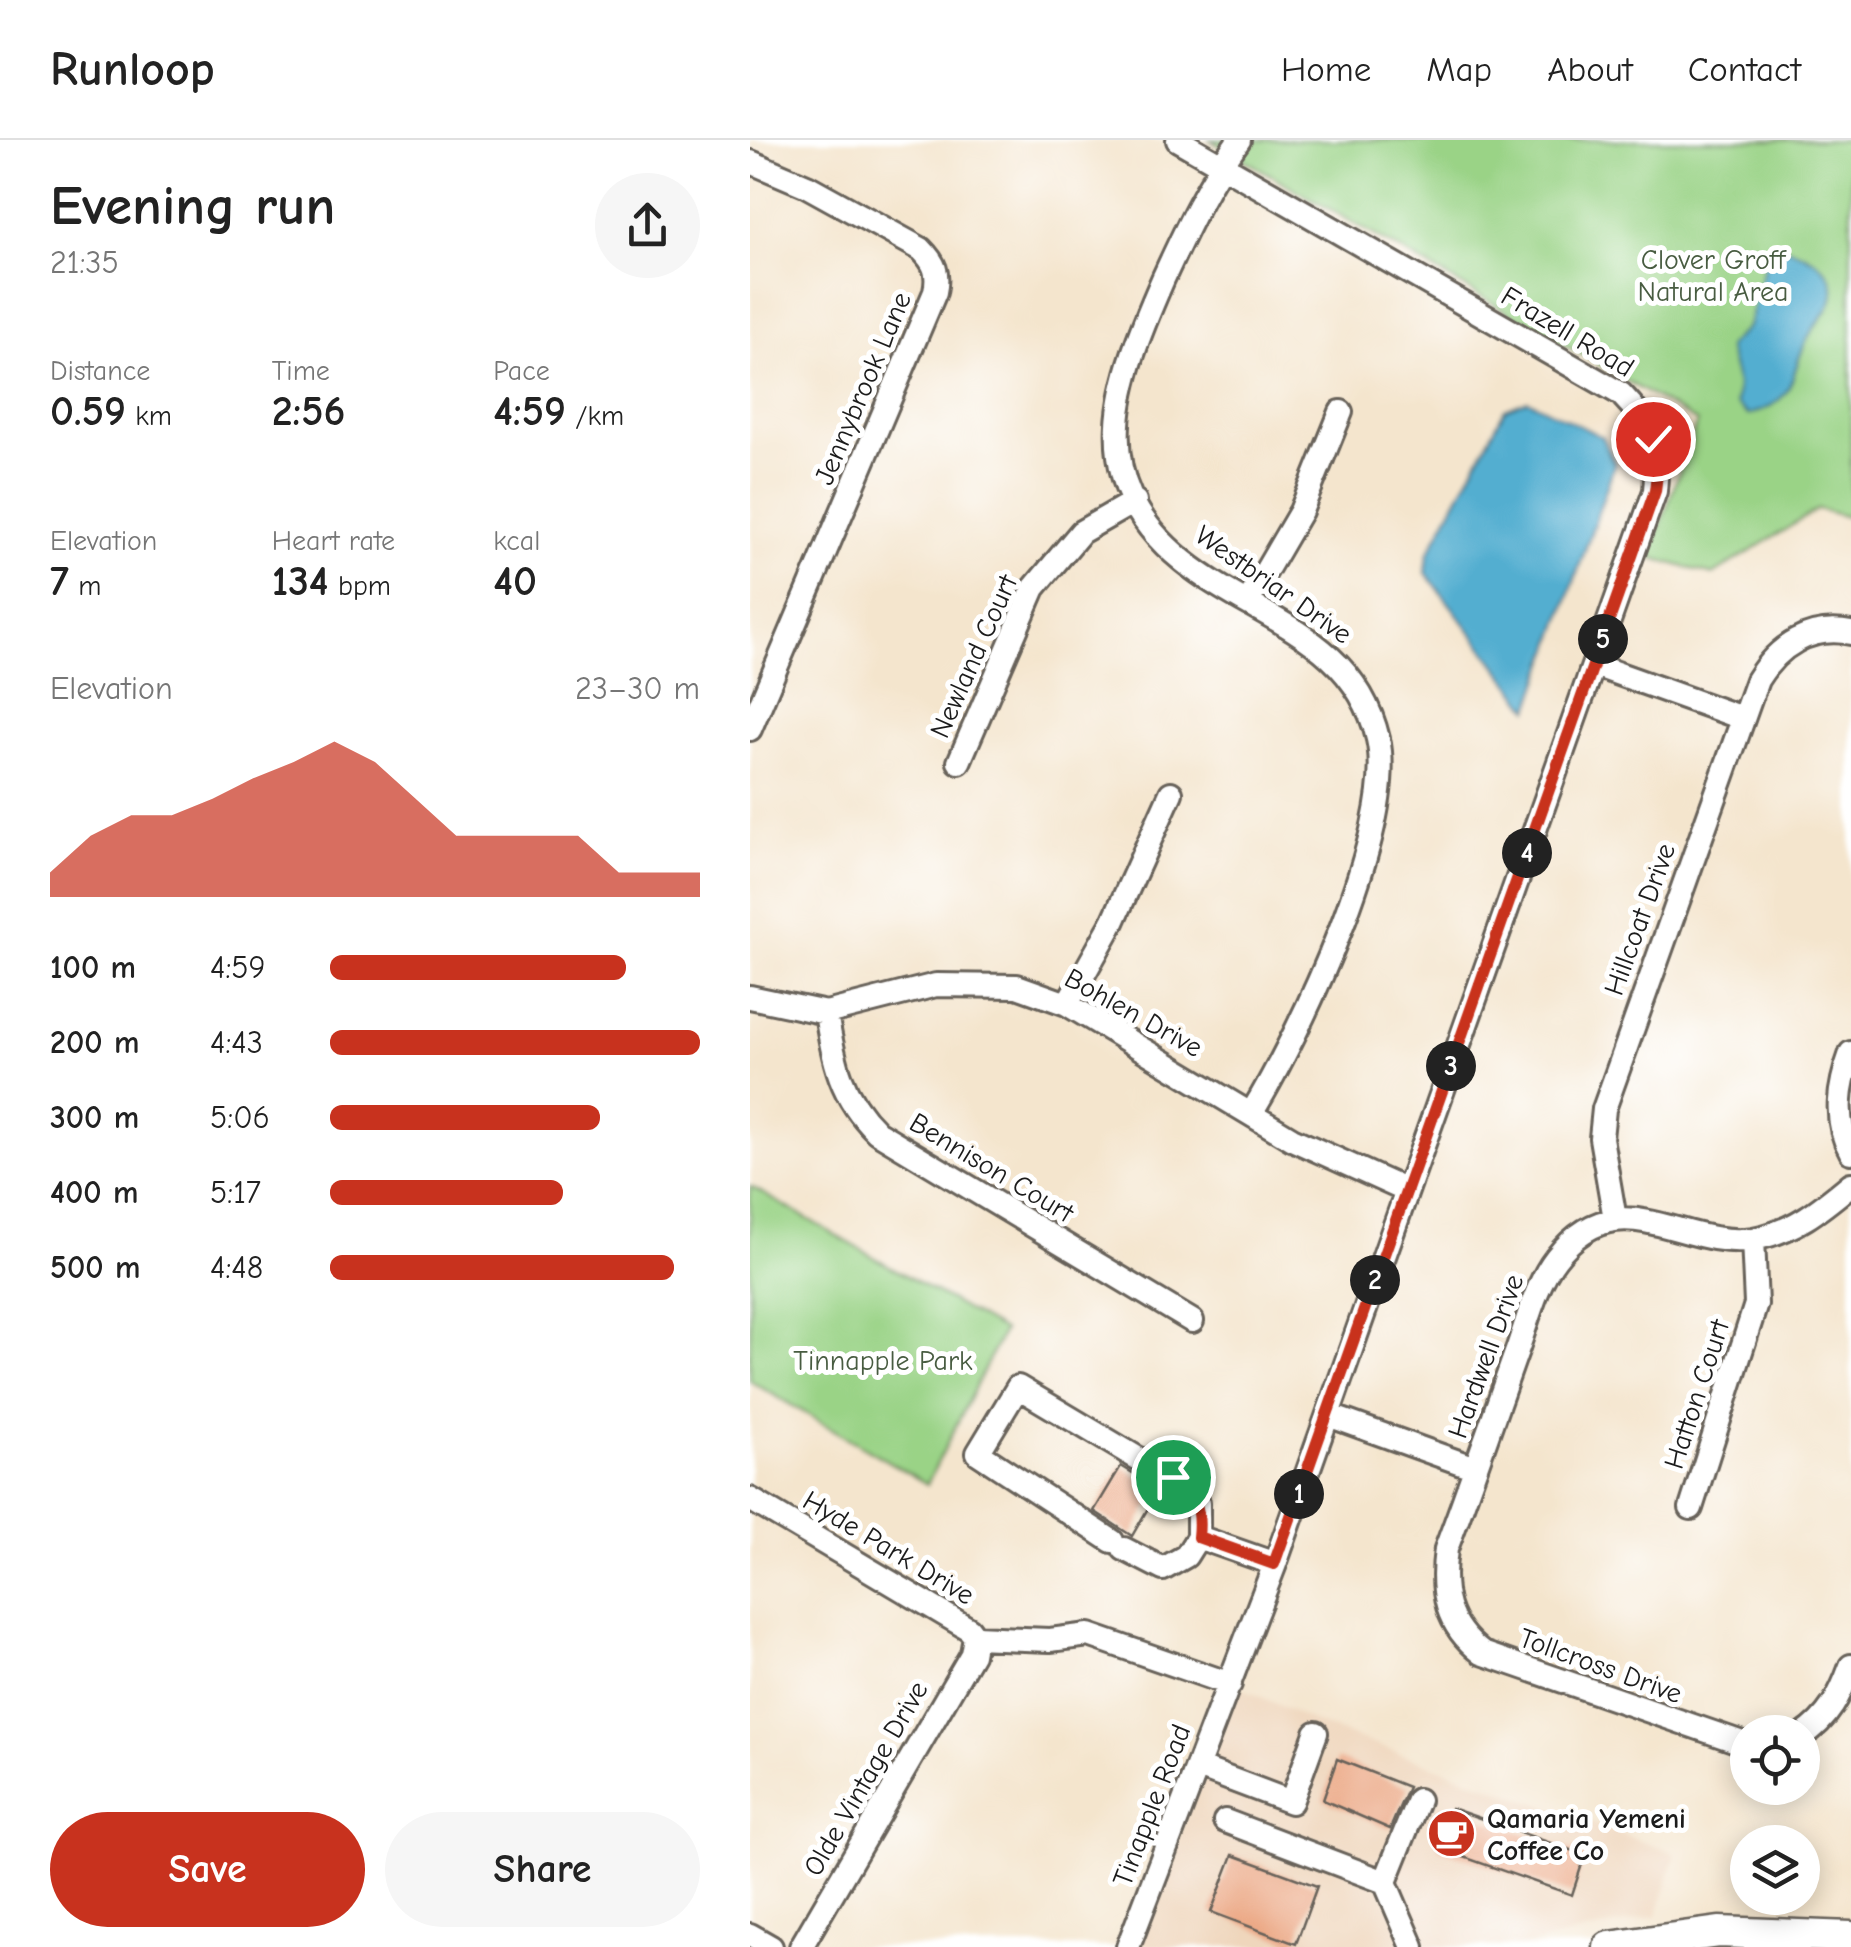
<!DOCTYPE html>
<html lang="en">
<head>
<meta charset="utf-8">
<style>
	:root { --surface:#fff; --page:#f6f6f6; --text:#222; --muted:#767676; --line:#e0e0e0; --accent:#c8321e }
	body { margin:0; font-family:"Comic Neue",sans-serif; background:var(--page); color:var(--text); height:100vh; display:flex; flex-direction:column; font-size:38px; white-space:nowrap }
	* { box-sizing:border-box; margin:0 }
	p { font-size:32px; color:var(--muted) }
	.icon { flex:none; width:55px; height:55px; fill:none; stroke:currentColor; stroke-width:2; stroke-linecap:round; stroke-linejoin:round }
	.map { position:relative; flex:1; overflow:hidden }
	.details { display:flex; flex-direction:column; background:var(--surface); width:750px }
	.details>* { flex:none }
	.fabs { position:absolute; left:980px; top:1575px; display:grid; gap:20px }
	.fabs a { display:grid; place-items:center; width:90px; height:90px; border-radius:50%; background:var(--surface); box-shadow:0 5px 25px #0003; font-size:50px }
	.pin { position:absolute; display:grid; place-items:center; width:85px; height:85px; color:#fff; margin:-42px; border:5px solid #fff; border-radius:50%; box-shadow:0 2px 10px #0007 }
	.km { position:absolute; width:50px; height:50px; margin:-25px; border-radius:50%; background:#222; color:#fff; font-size:28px; line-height:50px; text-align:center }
	.round { display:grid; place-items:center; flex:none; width:105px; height:105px; border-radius:52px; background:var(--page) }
	.headline { display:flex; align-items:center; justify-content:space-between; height:170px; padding:0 50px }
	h1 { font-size:55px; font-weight:800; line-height:75px }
	.stats { display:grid; grid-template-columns:repeat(3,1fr); gap:15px; height:170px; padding:10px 50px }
	.stats div { display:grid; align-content:center }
	.stats b { font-size:42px; font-weight:800 }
	.stats small { font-size:28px; font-weight:400 }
	.stats p { font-size:28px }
	.chart { height:280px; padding:20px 50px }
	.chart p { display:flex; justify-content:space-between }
	.chart svg { width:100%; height:180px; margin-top:10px; fill:var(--accent); opacity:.7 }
	.cta { display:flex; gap:20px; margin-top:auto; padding:20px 50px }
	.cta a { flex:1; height:115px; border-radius:60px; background:var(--accent); color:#fff; font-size:40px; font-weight:800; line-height:115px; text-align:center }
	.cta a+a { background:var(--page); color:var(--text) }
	ul { padding:0 50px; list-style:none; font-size:32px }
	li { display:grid; grid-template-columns:160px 120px 1fr; align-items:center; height:75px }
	li i { height:25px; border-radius:12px; background:var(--accent) }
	header { display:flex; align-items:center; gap:60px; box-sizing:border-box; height:140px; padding:0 50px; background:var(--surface); border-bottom:2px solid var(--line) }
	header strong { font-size:48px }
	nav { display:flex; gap:55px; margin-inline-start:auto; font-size:35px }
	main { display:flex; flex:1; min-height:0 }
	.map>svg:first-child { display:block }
	.built { fill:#efd6bc }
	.green { fill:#9ad386; stroke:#5b7851; stroke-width:2.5 }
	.water { fill:#52aed0; stroke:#376576; stroke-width:2.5 }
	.building { fill:#ecaa88 }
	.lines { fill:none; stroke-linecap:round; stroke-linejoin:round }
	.minor-casing { stroke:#68625a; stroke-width:28 }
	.major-casing { stroke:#68625a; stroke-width:35 }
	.minor { stroke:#fff; stroke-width:22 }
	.major { stroke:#fff; stroke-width:30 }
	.route-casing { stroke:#fff; stroke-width:20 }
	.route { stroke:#c8321e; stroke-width:12 }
	.labels { text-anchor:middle; stroke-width:10; stroke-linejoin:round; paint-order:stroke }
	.park-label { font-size:28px; fill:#485c41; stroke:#fff }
	.street-label { font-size:28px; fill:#1c1c1c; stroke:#fff }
	.poi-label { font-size:28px; font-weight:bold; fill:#1c1c1c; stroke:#fff; text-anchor:start }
</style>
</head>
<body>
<header>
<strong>Runloop</strong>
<nav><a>Home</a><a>Map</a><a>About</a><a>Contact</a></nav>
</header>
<main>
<section class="details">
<div class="headline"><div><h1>Evening run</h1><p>21:35</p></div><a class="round"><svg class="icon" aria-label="share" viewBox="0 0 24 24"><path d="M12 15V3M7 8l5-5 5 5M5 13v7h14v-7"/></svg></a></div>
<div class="stats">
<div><p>Distance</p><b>0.59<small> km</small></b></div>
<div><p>Time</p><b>2:56</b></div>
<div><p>Pace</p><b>4:59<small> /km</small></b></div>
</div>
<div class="stats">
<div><p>Elevation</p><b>7<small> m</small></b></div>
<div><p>Heart rate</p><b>134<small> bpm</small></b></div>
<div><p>kcal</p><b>40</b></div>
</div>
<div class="chart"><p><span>Elevation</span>23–30 m</p>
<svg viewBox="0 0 160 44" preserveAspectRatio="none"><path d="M0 44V38L10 29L20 24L30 24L40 20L50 15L60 11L70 6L80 11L90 20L100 29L110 29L120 29L130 29L140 38L150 38L160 38V44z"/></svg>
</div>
<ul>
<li><b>100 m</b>4:59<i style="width:80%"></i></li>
<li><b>200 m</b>4:43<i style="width:100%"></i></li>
<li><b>300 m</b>5:06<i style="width:73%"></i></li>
<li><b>400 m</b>5:17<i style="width:63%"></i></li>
<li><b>500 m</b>4:48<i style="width:93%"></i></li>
</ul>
<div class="cta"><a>Save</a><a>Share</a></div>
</section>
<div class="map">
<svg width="1101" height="1807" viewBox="0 0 1101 1807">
	<rect width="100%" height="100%" fill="#fff"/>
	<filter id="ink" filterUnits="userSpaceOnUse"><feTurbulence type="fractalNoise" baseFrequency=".01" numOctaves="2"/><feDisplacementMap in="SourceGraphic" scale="20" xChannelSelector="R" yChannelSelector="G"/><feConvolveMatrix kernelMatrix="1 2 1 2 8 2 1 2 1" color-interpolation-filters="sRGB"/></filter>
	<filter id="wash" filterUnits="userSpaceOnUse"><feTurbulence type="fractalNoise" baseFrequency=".0048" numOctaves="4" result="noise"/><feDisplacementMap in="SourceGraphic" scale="40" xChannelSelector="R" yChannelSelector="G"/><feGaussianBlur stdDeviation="2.25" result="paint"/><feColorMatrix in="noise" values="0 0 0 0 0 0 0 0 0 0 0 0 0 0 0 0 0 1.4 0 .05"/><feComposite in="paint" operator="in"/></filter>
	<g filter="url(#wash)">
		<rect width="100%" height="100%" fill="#f4e5cd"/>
		<!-- built -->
		<path class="built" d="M488 1546 568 1584 926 1714 907 1776 770 1807H386Z"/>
		<!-- green -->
		<path class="green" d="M460 0H1101V378L1068 369 963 435 899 417 947 282Z
			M0 1046 253 1191 177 1344 0 1241Z"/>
		<!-- water -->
		<path class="water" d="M1029 106C1057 112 1098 133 1078 168 1072 180 1062 188 1056 201 1038 240 1047 261 998 275L986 264 987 244 977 207 998 186 1017 116Z
			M778 260 852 297 865 323 780 569 676 433 678 414 755 269Z"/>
		<g id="blocks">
			<!-- building -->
			<path class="building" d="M371 1326 409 1349 382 1396 344 1371Z
				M587 1619 658 1647 640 1689 573 1660Z
				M701 1668 835 1715 822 1755 688 1708Z
				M483 1715 567 1746 546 1804 461 1772Z"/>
		</g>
	</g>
	<g filter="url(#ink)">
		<use href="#blocks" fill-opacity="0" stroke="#68625a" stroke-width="2.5"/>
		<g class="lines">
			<defs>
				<path id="minor" d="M489 0C458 42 435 91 413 139 369 240 330 338 433 421 505 479 604 496 628 599 648 688 549 896 501 974
					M499 460 551 371 591 272
					M844 525 992 578
					M0 589 185 152C189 133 185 123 171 109L57 46 1 22
					M209 622 284 448 331 392 385 361
					M0 857 76 873 186 845 267 846 317 864 542 999 657 1051
					M317 864 363 782 421 653
					M76 873C84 922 90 956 127 992L442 1181
					M1101 913C1089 946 1083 980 1101 1012
					M865 1079 851 998 854 969 1007 540C1028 506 1060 485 1101 493
					M578 1275 725 1328
					M0 1359 219 1489 225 1497 300 1500 339 1495 480 1544
					M941 1368 1006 1164 1003 1099
					M362 1401 228 1313 268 1247 441 1350 448 1363V1397L525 1424
					M374 1409 413 1429 436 1416 448 1397
					M1052 1596C1079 1578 1090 1556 1101 1526
					M998 1605 732 1513C696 1485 690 1453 696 1409 720 1345 742 1281 765 1216 777 1184 785 1145 806 1118 869 1037 930 1110 1003 1099 1043 1092 1071 1069 1101 1044
					M448 1627 541 1662 566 1593
					M475 1681 635 1742
					M0 1795 21 1807
					M51 1807 222 1514 225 1497
					M378 1807 525 1424 905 351C909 310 900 283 871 254L428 0
					M663 1807 635 1742 668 1660"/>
				<path id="major" d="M859 1807 969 1792 1101 1797"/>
			</defs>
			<!-- minor casing -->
			<use href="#minor" class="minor-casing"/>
			<!-- major casing -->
			<use href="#major" class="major-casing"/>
			<!-- minor -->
			<use href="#minor" class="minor"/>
			<!-- major -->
			<use href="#major" class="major"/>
		</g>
	</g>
	<g class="lines" filter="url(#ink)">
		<defs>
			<path id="route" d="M423 1337C446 1354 451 1368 448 1397L524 1424 905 351 908 325 903 299"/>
		</defs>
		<!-- route casing -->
		<use href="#route" class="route-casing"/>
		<!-- route -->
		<use href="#route" class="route"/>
	</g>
	<!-- icons -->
	<defs>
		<symbol id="cafe-disc" viewBox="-11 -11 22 22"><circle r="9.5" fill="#c8321e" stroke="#fff"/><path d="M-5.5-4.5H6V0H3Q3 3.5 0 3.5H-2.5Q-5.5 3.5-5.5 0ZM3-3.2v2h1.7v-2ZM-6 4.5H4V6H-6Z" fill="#fff"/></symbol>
	</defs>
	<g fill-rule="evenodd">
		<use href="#cafe-disc" x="674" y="1666" width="55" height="55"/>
	</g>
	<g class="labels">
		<!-- park labels -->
		<g class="park-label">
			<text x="963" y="129">Clover Groff<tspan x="963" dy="32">Natural Area</tspan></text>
			<text x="133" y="1230">Tinnapple Park</text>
		</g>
		<!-- street labels -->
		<g class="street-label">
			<text transform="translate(818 191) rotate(31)" y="10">Frazell Road</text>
			<text transform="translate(112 248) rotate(-67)" y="10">Jennybrook Lane</text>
			<text transform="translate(524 444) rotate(35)" y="10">Westbriar Drive</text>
			<text transform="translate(223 516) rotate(-66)" y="10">Newland Court</text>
			<text transform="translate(889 779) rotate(-70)" y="10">Hillcoat Drive</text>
			<text transform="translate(384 872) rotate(29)" y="10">Bohlen Drive</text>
			<text transform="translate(242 1027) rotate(31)" y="10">Bennison Court</text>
			<text transform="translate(735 1216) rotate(-70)" y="10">Hardwell Drive</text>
			<text transform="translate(946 1254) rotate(-72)" y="10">Hatton Court</text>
			<text transform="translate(139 1407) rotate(31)" y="10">Hyde Park Drive</text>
			<text transform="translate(851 1525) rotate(20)" y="10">Tollcross Drive</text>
			<text transform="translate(115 1638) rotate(-60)" y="10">Olde Vintage Drive</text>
			<text transform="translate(401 1665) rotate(-69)" y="10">Tinapple Road</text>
		</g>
		<!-- poi labels -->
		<g class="poi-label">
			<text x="737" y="1688">Qamaria Yemeni<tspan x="737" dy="32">Coffee Co</tspan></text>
		</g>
	</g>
</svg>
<div class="fabs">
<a><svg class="icon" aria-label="locate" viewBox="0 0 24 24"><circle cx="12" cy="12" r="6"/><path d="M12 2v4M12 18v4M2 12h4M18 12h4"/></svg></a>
<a><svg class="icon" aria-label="layers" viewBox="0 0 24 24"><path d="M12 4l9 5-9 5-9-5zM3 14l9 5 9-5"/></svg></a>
</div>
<div class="pin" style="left:423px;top:1337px;background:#1e9e55"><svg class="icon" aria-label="arrive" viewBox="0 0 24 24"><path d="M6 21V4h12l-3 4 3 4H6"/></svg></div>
<div class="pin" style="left:903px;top:299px;background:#d93025"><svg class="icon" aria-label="check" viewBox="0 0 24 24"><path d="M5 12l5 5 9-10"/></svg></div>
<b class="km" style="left:549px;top:1354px">1</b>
<b class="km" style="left:625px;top:1140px">2</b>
<b class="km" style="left:701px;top:926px">3</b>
<b class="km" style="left:777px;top:713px">4</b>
<b class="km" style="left:853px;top:499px">5</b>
</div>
</main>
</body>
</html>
